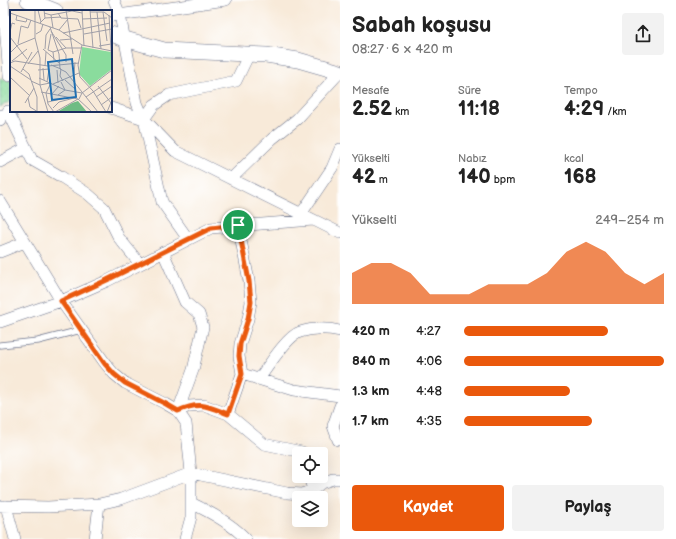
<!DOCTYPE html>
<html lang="tr">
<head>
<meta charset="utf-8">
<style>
	:root { --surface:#fff; --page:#f2f2f2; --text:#222; --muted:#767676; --accent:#ea580c }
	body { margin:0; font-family:"Balsamiq Sans",sans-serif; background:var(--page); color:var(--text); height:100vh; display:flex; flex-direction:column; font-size:15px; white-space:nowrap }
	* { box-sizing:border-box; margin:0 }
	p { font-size:13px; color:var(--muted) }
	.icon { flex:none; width:22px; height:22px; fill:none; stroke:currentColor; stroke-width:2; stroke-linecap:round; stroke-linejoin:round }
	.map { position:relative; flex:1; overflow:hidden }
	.drawer { display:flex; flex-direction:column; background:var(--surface); width:336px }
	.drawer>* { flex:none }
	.buttons { position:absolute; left:292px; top:447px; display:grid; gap:8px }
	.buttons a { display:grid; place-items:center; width:36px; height:36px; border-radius:4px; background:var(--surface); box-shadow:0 4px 16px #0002; font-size:20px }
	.pin { position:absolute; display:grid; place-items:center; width:34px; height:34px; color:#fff; margin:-17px; border:2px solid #fff; border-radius:50%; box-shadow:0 1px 4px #0007 }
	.round { display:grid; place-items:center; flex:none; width:42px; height:42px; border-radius:4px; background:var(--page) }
	.summary { display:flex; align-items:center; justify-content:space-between; height:68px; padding:0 12px }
	h1 { font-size:22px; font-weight:800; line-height:30px }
	.metrics { display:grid; grid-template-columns:repeat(3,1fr); gap:6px; height:68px; padding:4px 12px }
	.metrics div { display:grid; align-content:center }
	.metrics b { font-size:20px; font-weight:800 }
	.metrics small { font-size:11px; font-weight:400 }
	.metrics p { font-size:11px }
	.chart { height:112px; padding:8px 12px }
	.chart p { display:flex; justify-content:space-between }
	.chart svg { width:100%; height:72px; margin-top:4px; fill:var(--accent); opacity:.7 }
	.action { display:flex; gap:8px; margin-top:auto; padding:8px 12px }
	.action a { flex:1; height:46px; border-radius:4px; background:var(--accent); color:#fff; font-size:16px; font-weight:800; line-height:46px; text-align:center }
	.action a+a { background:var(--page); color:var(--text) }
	ul { padding:0 12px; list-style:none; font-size:13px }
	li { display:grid; grid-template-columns:64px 48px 1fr; align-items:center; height:30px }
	li i { height:10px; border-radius:5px; background:var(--accent) }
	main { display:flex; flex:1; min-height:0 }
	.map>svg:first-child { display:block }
	.park { fill:url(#park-dots); stroke:#52867e }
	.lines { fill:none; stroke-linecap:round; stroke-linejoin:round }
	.lane-casing { stroke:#687089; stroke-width:7 }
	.street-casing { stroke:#687089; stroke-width:12 }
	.secondary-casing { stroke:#687089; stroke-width:16 }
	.lane { stroke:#fff; stroke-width:5.5 }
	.street { stroke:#fff; stroke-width:11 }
	.secondary { stroke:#fff; stroke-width:15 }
	.route-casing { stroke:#fff; stroke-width:8 }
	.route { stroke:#ea580c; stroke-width:5 }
	.inset-road { fill:none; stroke:#a09fa8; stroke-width:1 }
	.view { fill:#1f6fb2; fill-opacity:0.15; stroke:#1f6fb2; stroke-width:2 }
	.inset-edge { fill:none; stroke:#1b2f5e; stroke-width:2 }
</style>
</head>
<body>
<main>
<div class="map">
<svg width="340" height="539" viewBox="0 0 340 539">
	<defs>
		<pattern id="park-dots" width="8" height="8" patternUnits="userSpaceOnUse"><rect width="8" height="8" fill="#8adc9d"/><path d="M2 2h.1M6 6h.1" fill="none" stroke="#76bd8a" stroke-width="1.8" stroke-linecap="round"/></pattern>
	</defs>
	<rect width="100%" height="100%" fill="#fff"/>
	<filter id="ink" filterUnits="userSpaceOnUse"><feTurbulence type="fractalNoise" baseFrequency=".025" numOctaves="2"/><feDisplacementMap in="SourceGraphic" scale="8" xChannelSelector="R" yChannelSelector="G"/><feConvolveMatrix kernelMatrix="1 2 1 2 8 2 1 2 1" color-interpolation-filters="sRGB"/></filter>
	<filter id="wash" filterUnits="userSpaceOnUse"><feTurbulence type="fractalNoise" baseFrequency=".012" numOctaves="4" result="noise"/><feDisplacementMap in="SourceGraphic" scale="16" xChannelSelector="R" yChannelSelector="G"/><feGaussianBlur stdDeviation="0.9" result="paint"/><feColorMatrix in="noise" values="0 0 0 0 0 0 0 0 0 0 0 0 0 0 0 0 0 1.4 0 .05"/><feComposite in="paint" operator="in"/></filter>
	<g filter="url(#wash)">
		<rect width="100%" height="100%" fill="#f8ead9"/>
		<!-- park -->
		<path class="park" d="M0 78 11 81V101L0 107Z"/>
	</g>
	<g filter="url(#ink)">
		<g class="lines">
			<defs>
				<path id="lane" d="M0 345 38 341 81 330"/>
				<path id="street" d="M3 0 9 76
					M114 0 120 15 137 103 144 119
					M111 16 226 0
					M111 108 144 119 175 151 340 233
					M8 111 32 160 60 176 88 194 104 208 119 238 140 264
					M0 120 2 115
					M0 162 26 148
					M231 179 272 139 297 119 340 72
					M0 201 61 301 105 363 114 374 125 383 166 404 178 411 186 423 191 473V517L185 539
					M301 214 332 168 340 149
					M188 239 162 202 144 119 154 105 169 95 236 81 249 54
					M0 252 25 242
					M163 252 185 302 199 314 203 327 193 370 178 411
					M0 322 61 301 107 281 211 228 313 220
					M242 374 294 390 340 396
					M259 379C267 368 287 336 300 332 313 328 327 328 340 331
					M340 406 333 426 338 440H340
					M178 411 189 406 204 405 228 414 264 444 302 452V454
					M228 414 242 374 239 356 240 344 248 319 251 302 249 281 238 225
					M309 476 313 490
					M191 503C208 511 233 525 246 539
					M0 506 48 507 99 504 121 499 191 473 287 493 302 494 313 490 321 483 333 479H340
					M6 506 15 539
					M95 539 99 504"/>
				<path id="secondary" d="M28 0 55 11
					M111 34 125 39 164 50 266 55 298 60 340 72"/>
			</defs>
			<!-- lane casing -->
			<use href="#lane" class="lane-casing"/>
			<!-- street casing -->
			<use href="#street" class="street-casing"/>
			<!-- secondary casing -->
			<use href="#secondary" class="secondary-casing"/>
			<!-- lane -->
			<use href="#lane" class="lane"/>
			<!-- street -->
			<use href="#street" class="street"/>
			<!-- secondary -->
			<use href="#secondary" class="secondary"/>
		</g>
	</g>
	<g class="lines" filter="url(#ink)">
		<defs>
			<path id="route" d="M238 225 249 281 251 302 248 319 240 344 239 356 242 374 228 414C207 406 200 401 178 411L166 404 125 383 114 374 105 364 61 301 107 280 211 228Z"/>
		</defs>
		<!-- route casing -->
		<use href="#route" class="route-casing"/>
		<!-- route -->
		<use href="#route" class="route"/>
	</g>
	<!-- overview -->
	<g transform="translate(10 10)">
		<rect width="102" height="102" fill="#f8ead9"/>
		<path d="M68 91 77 102H47L62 93Z" fill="#6fbc84"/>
		<path d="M72 37 101 42 102 59 80 76 69 64Z" fill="#8adc9d"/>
		<path class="inset-road" d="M28 0 31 12M56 0 63 44M72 0 74 36M80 0 83 38M80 2H94L102 8M87 2 91 39M93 2 97 31M0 3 49 20 72 35 102 41M34 3 41 5 62 1 72 3M48 3 51 8 68 9 71 18M7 5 6 10 16 12 17 9M41 5 43 18M99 5 102 58M35 8 51 7M72 9 97 8M30 13 35 8 34 0M40 17 49 44 50 59 56 62 88 102M49 20 58 9M41 21 56 45V52M0 22 2 13 5 14M53 23 100 13M26 24 31 21 33 14M74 24 102 19M0 27 17 49M46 27 56 38M25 28 30 48V75L38 102M50 30 62 29M8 34 11 16 18 18 21 10M72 35 68 55 70 67 83 81 96 102M89 36 101 34M33 39 49 53M35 39 36 25 40 19M38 40 41 24M38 40 43 42 44 50M43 42 56 38H71M0 43 8 35 25 28V0M2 51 17 39M0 53 5 51 38 56 69 53M18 54 28 41M41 55 51 59 50 66 53 71M0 56 21 70 27 87V102M35 56 36 42M33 58 34 70M13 59 19 64 21 70M28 60 39 59 37 72M47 60 48 73M11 62 22 42M64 64 65 52M0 67 19 85M29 68 55 80 72 83M55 70 65 79M21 71 30 75 40 73M41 73 36 83 38 94 44 102M43 74 69 63M88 76 101 93M31 82 68 89 82 102M41 85 49 76M48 85 55 80 51 72M76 87 102 69M86 87 102 76M18 88 20 97 28 102M69 89 72 83 102 60M38 92 55 88M15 93 24 78M91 95 102 87M43 98 49 92 64 88M45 102 68 89M97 102 102 90"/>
		<path class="view" d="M62 49 66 87 42 90 38 52Z"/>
		<rect width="102" height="102" class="inset-edge"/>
	</g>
</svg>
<div class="buttons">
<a><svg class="icon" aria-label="locate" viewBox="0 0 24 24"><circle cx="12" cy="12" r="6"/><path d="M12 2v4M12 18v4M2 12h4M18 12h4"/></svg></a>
<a><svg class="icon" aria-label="layers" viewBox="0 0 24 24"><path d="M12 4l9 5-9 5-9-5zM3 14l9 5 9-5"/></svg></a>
</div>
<div class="pin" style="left:238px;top:225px;background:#1e9e55"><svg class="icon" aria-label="arrive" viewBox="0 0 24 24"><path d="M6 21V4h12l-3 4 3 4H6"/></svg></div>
</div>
<section class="drawer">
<div class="summary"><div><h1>Sabah koşusu</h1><p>08:27 · 6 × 420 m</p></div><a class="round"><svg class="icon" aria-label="share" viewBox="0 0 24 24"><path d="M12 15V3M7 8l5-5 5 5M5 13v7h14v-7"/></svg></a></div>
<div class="metrics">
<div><p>Mesafe</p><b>2.52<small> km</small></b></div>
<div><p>Süre</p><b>11:18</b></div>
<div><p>Tempo</p><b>4:29<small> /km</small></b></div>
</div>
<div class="metrics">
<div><p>Yükselti</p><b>42<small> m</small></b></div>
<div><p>Nabız</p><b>140<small> bpm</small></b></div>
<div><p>kcal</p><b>168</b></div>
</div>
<div class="chart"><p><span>Yükselti</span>249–254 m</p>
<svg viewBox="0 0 160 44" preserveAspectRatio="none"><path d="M0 44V25L10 19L20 19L30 25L40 38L50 38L60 38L70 32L80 32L90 32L100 25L110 12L120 6L130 12L140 25L150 32L160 25V44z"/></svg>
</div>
<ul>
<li><b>420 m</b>4:27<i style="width:72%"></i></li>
<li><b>840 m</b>4:06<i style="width:100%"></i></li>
<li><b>1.3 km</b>4:48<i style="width:53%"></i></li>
<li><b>1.7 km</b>4:35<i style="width:64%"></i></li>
</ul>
<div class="action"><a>Kaydet</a><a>Paylaş</a></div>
</section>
</main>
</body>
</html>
